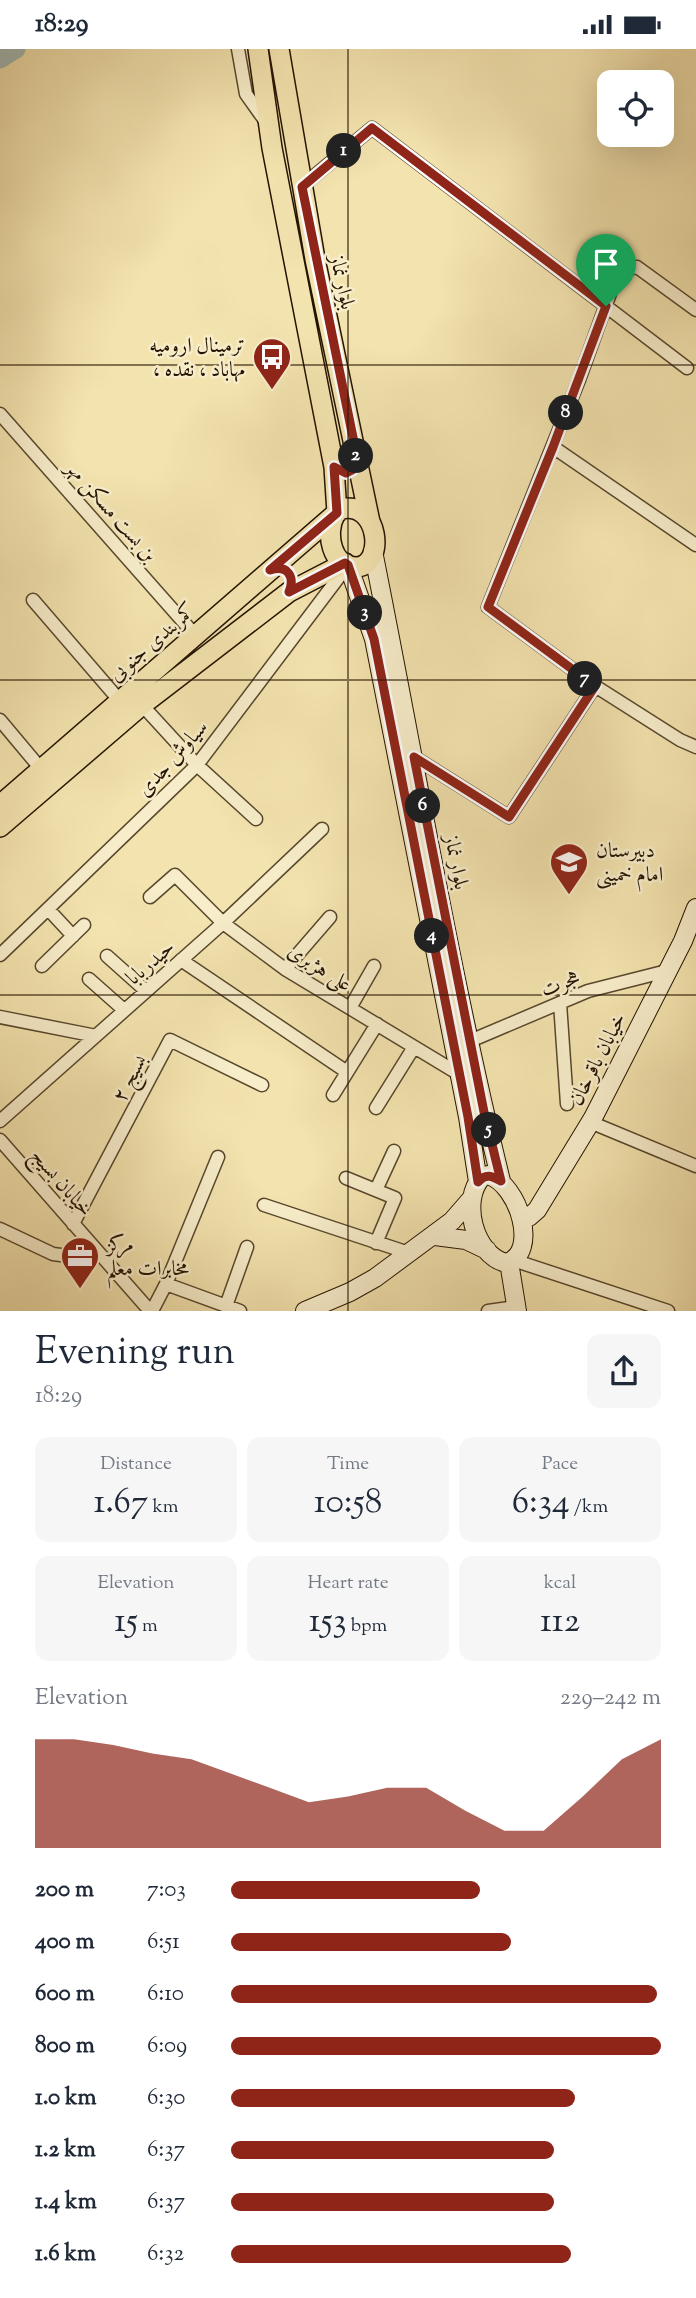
<!DOCTYPE html>
<html lang="en">
<head>
<meta charset="utf-8">
<style>
	:root { --surface:#fff; --page:#f6f6f7; --text:#1f2937; --muted:#747a83; --accent:#8f2418 }
	body { margin:0; font-family:"Sorts Mill Goudy",Amiri,serif; background:var(--page); color:var(--text); height:100vh; display:flex; flex-direction:column; font-size:26px; white-space:nowrap }
	* { box-sizing:border-box; margin:0 }
	p { font-size:23px; color:var(--muted) }
	.icon { flex:none; width:38px; height:38px; fill:none; stroke:currentColor; stroke-width:2; stroke-linecap:round; stroke-linejoin:round }
	.map { position:relative; height:1262px; overflow:hidden }
	.drawer { display:flex; flex-direction:column; background:var(--surface); flex:1 }
	.drawer>* { flex:none }
	.tools { position:absolute; left:597px; top:21px; display:grid; gap:14px }
	.tools a { display:grid; place-items:center; width:77px; height:77px; border-radius:14px; background:var(--surface); box-shadow:0 7px 28px #0002; font-size:35px }
	.pin { position:absolute; display:grid; place-items:center; width:60px; height:60px; color:#fff; margin:-72px -30px; border-radius:50% 50% 50% 0; rotate:-45deg; box-shadow:0 0 7px #0007 }
	.pin .icon { rotate:45deg }
	.km { position:absolute; width:35px; height:35px; margin:-18px; border-radius:50%; background:#222; color:#fff; font-size:19px; line-height:35px; text-align:center }
	.round { display:grid; place-items:center; flex:none; width:74px; height:74px; border-radius:14px; background:var(--page) }
	.headline { display:flex; align-items:center; justify-content:space-between; height:119px; padding:0 35px }
	h1 { font-size:38px; font-weight:600; line-height:52px }
	.metrics { display:grid; grid-template-columns:repeat(3,1fr); gap:10px; height:119px; padding:7px 35px }
	.metrics div { display:grid; align-content:center; border-radius:14px; background:var(--page); text-align:center }
	.metrics b { font-size:35px; font-weight:600 }
	.metrics small { font-size:19px; font-weight:400 }
	.metrics p { font-size:19px }
	.chart { height:196px; padding:14px 35px }
	.chart p { display:flex; justify-content:space-between }
	.chart svg { width:100%; height:126px; margin-top:7px; fill:var(--accent); opacity:.7 }
	ul { padding:0 35px; list-style:none; font-size:23px }
	li { display:grid; grid-template-columns:112px 84px 1fr; align-items:center; height:52px }
	li i { height:18px; border-radius:9px; background:var(--accent) }
	.status { display:flex; justify-content:space-between; align-items:center; height:49px; padding:0 35px; background:var(--surface); direction:ltr }
	.status svg { height:19px; fill:currentColor }
	.map>svg:first-child { display:block }
	.lines { fill:none; stroke-linecap:round; stroke-linejoin:round }
	.river { stroke:#a3bbb7; stroke-width:19 }
	.minor-casing { stroke:#58472c; stroke-width:15 }
	.secondary-casing { stroke:#241301; stroke-width:20 }
	.primary-casing { stroke:#241301; stroke-width:22 }
	.minor { stroke:#f7edca; stroke-width:12 }
	.secondary { stroke:#f7edca; stroke-width:18 }
	.primary { stroke:#f3e3ae; stroke-width:19 }
	.route-casing { stroke:#fff; stroke-width:14 }
	.route { stroke:#8f2418; stroke-width:9 }
	.grid { fill:none; stroke:#241301; stroke-width:2; stroke-opacity:0.55 }
	.labels { text-anchor:middle; stroke-width:5; stroke-linejoin:round; paint-order:stroke }
	.street-label { font-size:21px; fill:#241301; stroke:#f7edca }
	.poi-label { font-size:21px; fill:#241301; stroke:#f7edca; text-anchor:start }
</style>
</head>
<body>
<div class="status"><b>18:29</b><svg viewBox="0 0 49 12"><path d="M0 12V9h3v3zM5 12V6h3v6zM10 12V3h3v9zM15 12V0h3v12zM26 1h20v11H26zM47 4h2v5h-2z"/></svg></div>
<div class="map">
<svg width="696" height="1262" viewBox="0 0 696 1262">
	<rect width="100%" height="100%" fill="#f3e3ae"/>
	<filter id="stains"><feTurbulence type="fractalNoise" baseFrequency=".00286" numOctaves="4"/><feColorMatrix values="0 0 0 0 .2 0 0 0 0 .09 0 0 0 0 .02 0 0 0 .5 -.17"/></filter>
	<radialGradient id="worn" r=".72"><stop offset=".6" stop-color="#630" stop-opacity="0"/><stop offset="1" stop-color="#630" stop-opacity=".3"/></radialGradient>
	<g class="lines">
		<!-- river -->
		<path class="river" d="M0 10 16 0"/>
		<defs>
			<path id="minor" d="M238 0 246 45 266 73
				M301 138 372 79 687 319
				M0 365 195 586
				M553 398 696 496
				M33 551 120 652
				M595 637 680 691 696 698
				M142 656 197 716 256 770
				M0 671 41 720
				M414 708 509 768 595 637 488 558 579 331 612 239C619 228 623 220 637 218L696 261
				M150 848 175 826 223 874 285 920 459 1025
				M48 860 73 887
				M0 906 197 716 348 516
				M107 907 145 941
				M181 911 347 1023
				M42 917 84 876
				M285 920 330 868
				M89 930 124 961
				M560 954 567 1055
				M350 959 374 917
				M0 968 96 987
				M470 992 588 942 667 922
				M333 1046 377 975
				M376 1059 414 998
				M0 1072 223 874 322 780
				M590 1073 696 1117
				M0 1091 150 1262
				M346 1129 395 1149 376 1194
				M376 1141 394 1102
				M264 1156 409 1204
				M73 1175 170 991 262 1036
				M0 1180 53 1205 76 1208 94 1198
				M513 1211 668 1262
				M166 1235 240 1262
				M226 1257 247 1198
				M152 1262 166 1235 218 1108
				M488 1262 516 1258"/>
			<path id="secondary" d="M373 502C415 712 450 924 501 1132
				M348 516 374 590 468 1068 478 1133
				M488 1126C519 1135 540 1205 506 1214 474 1206 460 1151 482 1128Z
				M521 1169 529 1168 537 1161 593 1069 683 892 696 859
				M435 1187 466 1191 487 1201
				M509 1213 517 1262
				M305 1262 350 1243 375 1229 452 1172 472 1149"/>
			<path id="primary" d="M258 0 272 99 334 418 337 464
				M279 0 315 210 370 473
				M0 756 341 460C379 451 386 516 357 518 331 519 325 483 335 466
				M0 778 142 656 289 543 345 514"/>
		</defs>
		<!-- minor casing -->
		<use href="#minor" class="minor-casing"/>
		<!-- secondary casing -->
		<use href="#secondary" class="secondary-casing"/>
		<!-- primary casing -->
		<use href="#primary" class="primary-casing"/>
		<!-- minor -->
		<use href="#minor" class="minor"/>
		<!-- secondary -->
		<use href="#secondary" class="secondary"/>
		<!-- primary -->
		<use href="#primary" class="primary"/>
	</g>
	<g class="lines">
		<defs>
			<path id="route" d="M372 79 606 257 553 398 488 558 595 637 509 768 414 708 484 1063 501 1132C492 1127 486 1124 478 1133L468 1068 374 590 348 516 345 514 289 543C295 528 288 515 270 521L337 464 334 418 346 424 352 421 358 413 302 138Z"/>
		</defs>
		<!-- route casing -->
		<use href="#route" class="route-casing"/>
		<!-- route -->
		<use href="#route" class="route"/>
	</g>
	<!-- grid -->
	<path class="grid" d="M348 0V1262M0 316H696M0 631H696M0 946H696"/>
	<!-- icons -->
	<defs>
		<symbol id="bus-pin" viewBox="-11 -11 22 30"><path d="M0 17L-7.5 6A9.5 9.5 0 1 1 7.5 6Z" fill="#8f2418" stroke="#f7edca"/><path d="M-5-6H5V4H4V6H2V4H-2V6H-4V4H-5ZM-3.5-4V0h7V-4ZM-3.5 1.2v1.5H-2V1.2ZM2 1.2v1.5H3.5V1.2Z" fill="#fff"/></symbol>
		<symbol id="school-pin" viewBox="-11 -11 22 30"><path d="M0 17L-7.5 6A9.5 9.5 0 1 1 7.5 6Z" fill="#8f2418" stroke="#f7edca"/><path d="M0-5L7-2L0 1L-7-2ZM-4 1L0 2.5L4 1V4Q0 6-4 4Z" fill="#fff"/></symbol>
		<symbol id="office-pin" viewBox="-11 -11 22 30"><path d="M0 17L-7.5 6A9.5 9.5 0 1 1 7.5 6Z" fill="#8f2418" stroke="#f7edca"/><path d="M-6-3h4V-5.5h4V-3h4V5H-6ZM-1-4.5V-3h2v-1.5ZM-6 0V1H6V0Z" fill="#fff"/></symbol>
	</defs>
	<g fill-rule="evenodd">
		<use href="#bus-pin" x="250" y="286" width="44" height="60"/>
		<use href="#school-pin" x="547" y="791" width="44" height="60"/>
		<use href="#office-pin" x="58" y="1185" width="44" height="60"/>
	</g>
	<g class="labels">
		<!-- street labels -->
		<g class="street-label">
			<text transform="translate(343 233) rotate(78)" y="7">بلوار نماز</text>
			<text transform="translate(112 462) rotate(49)" y="7">بن بست مسکن مهر</text>
			<text transform="translate(152 593) rotate(-41)" y="7">کمربندی جنوبی</text>
			<text transform="translate(172 709) rotate(-48)" y="7">سیاوش جدی</text>
			<text transform="translate(457 813) rotate(79)" y="7">بلوار نماز</text>
			<text transform="translate(150 913) rotate(-41)" y="7">حیدربابا</text>
			<text transform="translate(320 918) rotate(32)" y="7">علی هژبری</text>
			<text transform="translate(560 934) rotate(-22)" y="7">هجرت</text>
			<text transform="translate(597 1010) rotate(-63)" y="7">خیابان باقرخان</text>
			<text transform="translate(129 1029) rotate(-62)" y="7">بسیج ۲</text>
			<text transform="translate(62 1133) rotate(49)" y="7">خیابان بسیج</text>
		</g>
		<!-- poi labels -->
		<g class="poi-label">
			<text x="245" y="303" text-anchor="end">ترمینال ارومیه<tspan x="245" dy="24">، مهاباد ، نقده</tspan></text>
			<text x="596" y="808">دبیرستان<tspan x="596" dy="24">امام خمینی</tspan></text>
			<text x="107" y="1202">مرکز<tspan x="107" dy="24">مخابرات معلم</tspan></text>
		</g>
	</g>
	<rect width="100%" height="100%" filter="url(#stains)"/>
	<rect width="100%" height="100%" fill="url(#worn)"/>
</svg>
<div class="tools">
<a><svg class="icon" aria-label="locate" viewBox="0 0 24 24"><circle cx="12" cy="12" r="6"/><path d="M12 2v4M12 18v4M2 12h4M18 12h4"/></svg></a>
</div>
<div class="pin" style="left:606px;top:257px;background:#1e9e55"><svg class="icon" aria-label="arrive" viewBox="0 0 24 24"><path d="M6 21V4h12l-3 4 3 4H6"/></svg></div>
<b class="km" style="left:344px;top:102px">1</b>
<b class="km" style="left:356px;top:407px">2</b>
<b class="km" style="left:365px;top:564px">3</b>
<b class="km" style="left:432px;top:887px">4</b>
<b class="km" style="left:489px;top:1081px">5</b>
<b class="km" style="left:423px;top:757px">6</b>
<b class="km" style="left:585px;top:630px">7</b>
<b class="km" style="left:566px;top:364px">8</b>
</div>
<section class="drawer">
<div class="headline"><div><h1>Evening run</h1><p>18:29</p></div><a class="round"><svg class="icon" aria-label="share" viewBox="0 0 24 24"><path d="M12 15V3M7 8l5-5 5 5M5 13v7h14v-7"/></svg></a></div>
<div class="metrics">
<div><p>Distance</p><b>1.67<small> km</small></b></div>
<div><p>Time</p><b>10:58</b></div>
<div><p>Pace</p><b>6:34<small> /km</small></b></div>
</div>
<div class="metrics">
<div><p>Elevation</p><b>15<small> m</small></b></div>
<div><p>Heart rate</p><b>153<small> bpm</small></b></div>
<div><p>kcal</p><b>112</b></div>
</div>
<div class="chart"><p><span>Elevation</span>229–242 m</p>
<svg viewBox="0 0 160 44" preserveAspectRatio="none"><path d="M0 44V6L10 6L20 8L30 11L40 13L50 18L60 23L70 28L80 26L90 23L100 23L110 31L120 38L130 38L140 26L150 13L160 6V44z"/></svg>
</div>
<ul>
<li><b>200 m</b>7:03<i style="width:58%"></i></li>
<li><b>400 m</b>6:51<i style="width:65%"></i></li>
<li><b>600 m</b>6:10<i style="width:99%"></i></li>
<li><b>800 m</b>6:09<i style="width:100%"></i></li>
<li><b>1.0 km</b>6:30<i style="width:80%"></i></li>
<li><b>1.2 km</b>6:37<i style="width:75%"></i></li>
<li><b>1.4 km</b>6:37<i style="width:75%"></i></li>
<li><b>1.6 km</b>6:32<i style="width:79%"></i></li>
</ul>
</section>
</body>
</html>
